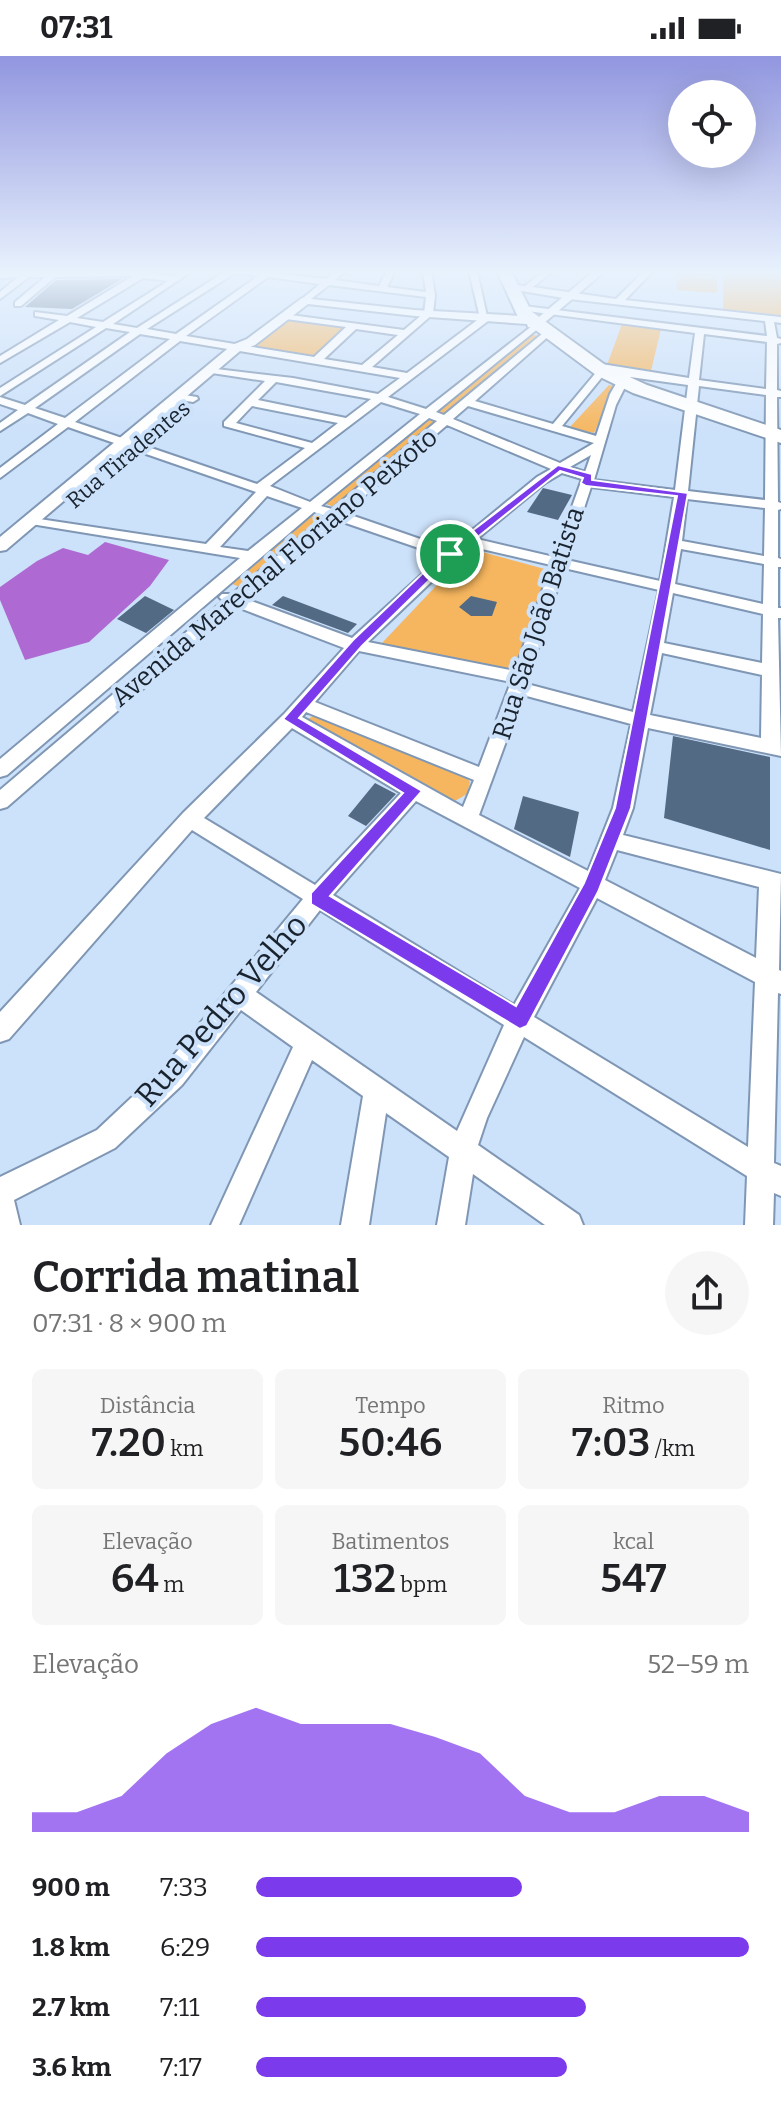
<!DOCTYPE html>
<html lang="pt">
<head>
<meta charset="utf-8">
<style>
	:root { --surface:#fff; --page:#f6f6f6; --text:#202124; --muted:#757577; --accent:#7c3aed }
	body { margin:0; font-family:Bitter,serif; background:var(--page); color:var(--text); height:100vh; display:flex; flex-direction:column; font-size:30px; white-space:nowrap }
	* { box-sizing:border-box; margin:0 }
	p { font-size:26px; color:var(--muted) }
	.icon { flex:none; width:44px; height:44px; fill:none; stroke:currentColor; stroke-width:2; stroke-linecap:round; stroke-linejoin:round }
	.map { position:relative; height:1169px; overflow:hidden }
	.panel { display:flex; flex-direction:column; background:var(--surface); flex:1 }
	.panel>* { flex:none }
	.fabs { position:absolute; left:668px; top:24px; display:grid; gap:16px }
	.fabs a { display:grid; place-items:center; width:88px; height:88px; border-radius:50%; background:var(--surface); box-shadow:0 8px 32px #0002; font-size:40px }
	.pin { position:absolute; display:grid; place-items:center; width:68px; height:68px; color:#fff; margin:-34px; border:4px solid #fff; border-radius:50%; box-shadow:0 2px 8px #0007 }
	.round { display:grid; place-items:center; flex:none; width:84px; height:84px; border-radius:42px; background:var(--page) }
	.head { display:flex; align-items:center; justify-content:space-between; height:136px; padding:0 32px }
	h1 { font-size:44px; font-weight:600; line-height:60px }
	.stats { display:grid; grid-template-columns:repeat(3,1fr); gap:12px; height:136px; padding:8px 32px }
	.stats div { display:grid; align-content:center; border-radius:12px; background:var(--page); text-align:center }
	.stats b { font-size:40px; font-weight:600 }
	.stats small { font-size:22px; font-weight:400 }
	.stats p { font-size:22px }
	.chart { height:224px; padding:16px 32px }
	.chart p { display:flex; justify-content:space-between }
	.chart svg { width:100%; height:144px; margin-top:8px; fill:var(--accent); opacity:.7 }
	ul { padding:0 32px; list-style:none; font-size:26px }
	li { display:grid; grid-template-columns:128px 96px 1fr; align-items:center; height:60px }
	li i { height:20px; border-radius:10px; background:var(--accent) }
	.status { display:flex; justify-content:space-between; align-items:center; height:56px; padding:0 40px; background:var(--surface); direction:ltr }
	.status svg { height:22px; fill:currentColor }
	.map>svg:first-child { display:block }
	.green { fill:#f6b65f }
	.water { fill:#ae6ad2 }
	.building { fill:#536a85 }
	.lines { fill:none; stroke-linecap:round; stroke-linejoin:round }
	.minor-casing { stroke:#7f97b4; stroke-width:4 }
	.tertiary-casing { stroke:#7f97b4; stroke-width:4 }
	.trunk-casing { stroke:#7f97b4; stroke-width:4 }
	.minor { fill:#fff; fill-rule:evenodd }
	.tertiary { fill:#fff; fill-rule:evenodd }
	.trunk { fill:#fff; fill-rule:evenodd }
	.route { fill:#7c3aed; stroke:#fff; stroke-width:2; fill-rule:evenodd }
	.labels { text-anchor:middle; stroke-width:8; stroke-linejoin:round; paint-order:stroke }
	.far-street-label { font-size:22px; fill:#19232e; stroke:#cce1fa }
	.street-label { font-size:26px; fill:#19232e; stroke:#cce1fa }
	.near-street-label { font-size:32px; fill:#19232e; stroke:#cce1fa }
</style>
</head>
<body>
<div class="status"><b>07:31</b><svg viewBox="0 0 49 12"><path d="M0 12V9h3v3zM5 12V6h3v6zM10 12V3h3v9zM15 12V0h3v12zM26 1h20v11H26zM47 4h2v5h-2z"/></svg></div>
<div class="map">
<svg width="781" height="1169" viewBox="0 0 781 1169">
	<rect width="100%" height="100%" fill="#cce1fa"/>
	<!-- green -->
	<path class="green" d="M677 215 717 219V237L677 234Z
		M724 215H781V259L723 253Z
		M288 263 350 271 318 302 251 292Z
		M622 268 661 273 651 315 607 309Z
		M528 278 539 280 448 359 434 354Z
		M609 329 615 330 594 377 569 372Z
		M428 360 439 364 336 452 324 447Z
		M310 456 324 461 244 533 228 526Z
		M471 493 552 515 516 618 382 587Z
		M315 659 463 717 470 726 467 738 455 745 436 739 307 669 308 663Z"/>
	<!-- water -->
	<path class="water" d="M105 486 169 504 150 530 89 586 25 604 0 544V531L37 505 63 492 88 499Z"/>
	<!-- building -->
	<path class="building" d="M122 223 72 253 25 251 56 224Z
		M543 432 572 439 558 464 527 456Z
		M145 540 174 554 146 577 117 563Z
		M283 540 357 568 348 577 272 549Z
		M471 540 497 546 492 560H471L459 551Z
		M673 680 770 701V794L664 762Z
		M375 727 396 738 366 770 348 760Z
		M523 740 579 756 570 801 514 773Z"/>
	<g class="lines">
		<defs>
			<path id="minor" d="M52 215 143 216 174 220 182 215H192L113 268 137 272 226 215H275L274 217 326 223 336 215H345L335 224 379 230 387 215H395L387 231 426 236 423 215H431L435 239 433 258 372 311 407 317 480 262 469 215H477L488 265 388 341 426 353 537 266 540 267V271L436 356 444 359 548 273 551 274V278L475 345 553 368 599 313 589 310V306L689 322 695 277 519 254 514 251 516 249 767 280 765 265 569 243 510 233 507 232V228L525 230 544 215H553L533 231 616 243 644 215H653L625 244 781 261V267L774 266 777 282 781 283V287L777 288V334L781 335V341H777L778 446 781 447V453L778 454V502L781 503V511H778V552H781V562H778L781 700 648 672 633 752 623 779 781 818 779 914 781 915V938L778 937 774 1107 781 1110V1140L774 1137 773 1169H745L747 1120 524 981 487 1062 478 1089 579 1159 583 1169H545L473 1118 465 1169H437L449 1101 386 1057 369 1169H341L363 1040 312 1004 239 1169H211L293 991 241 954 182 1029 115 1092 14 1144 20 1169H0V1121L97 1074 164 1011 303 843 192 774 9 983 0 986V956L183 757 284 658 344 592 237 551 7 751 0 753V734L223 545 219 541 222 538H232L325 460 314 456 7 719 0 721V703L240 502 31 468 26 467V461L206 488 256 436 68 371 0 422V412L58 368 28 357 0 375V367L18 354 0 348V341L25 349 130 276 106 272 0 340V332L96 271 70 266 0 307V300L59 264 35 260V256L67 260 133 220 55 221 21 250H15V246L45 221H29L0 243V236L18 221 0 222V216ZM235 217 258 220 176 278 147 273ZM268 221 320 228 303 242 302 244 306 247 329 229 426 241 424 257 404 274 283 258V262L286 263 346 271 314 301 186 280ZM143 222 168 225 103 266 77 262ZM356 273 398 279 362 309 324 303ZM140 278 170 283 65 362 35 352ZM704 278 767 286 766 333 699 324ZM180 285 400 322 378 338 293 322 208 312V316L212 317 265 325 224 366V370L305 392 257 428 75 366ZM607 315 621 319 610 338 596 380 562 370ZM630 321 688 329 675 434 594 424 616 349ZM276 326 371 343 346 362 258 344ZM699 330 766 339 765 444 688 435ZM381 346 420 358 310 446 270 430ZM252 350 338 367 312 387 236 367ZM468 350 594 387 560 407 453 363ZM429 362 437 365 332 453 321 450ZM447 369 551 413 537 421 449 493 345 457ZM591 399 585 416 570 411ZM562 417 582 423 554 501 477 483 545 427ZM591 431 674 441 660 525 567 504ZM267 440 302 452 248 495 220 491ZM687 443 765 452 764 500 682 485ZM337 464 442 500 352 582 246 543ZM469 490 551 509 515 615 368 586ZM681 493 764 508 763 548 675 528ZM564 512 659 534 633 656 527 628ZM673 537 763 558 762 607 664 587ZM359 595 511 626 479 711 315 646ZM662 597 762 619 761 682 650 659ZM523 639 631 668 613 752 588 815 479 759ZM306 656 474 724 463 751 302 661ZM292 672 401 737 315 829 204 762ZM416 745 580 832 514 949 333 839ZM617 794 759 831 756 902 605 824ZM597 842 755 926 748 1091 534 961ZM320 854 504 969 457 1075 256 936Z
				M178 338 197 341 198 343 193 346 174 343 173 341Z"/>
			<path id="tertiary" d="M594 215H605L537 273 528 271 527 268 415 260 308 248 255 289 240 295 6 494 0 495V481L232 289 247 283 302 242 415 254 539 261Z"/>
			<path id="trunk" d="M497 215H511L531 255 608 311 647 329 781 374V387L633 337 596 319 518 261Z"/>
		</defs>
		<!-- minor casing -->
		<use href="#minor" class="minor-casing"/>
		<!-- tertiary casing -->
		<use href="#tertiary" class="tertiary-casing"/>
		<!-- trunk casing -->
		<use href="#trunk" class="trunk-casing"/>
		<!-- minor -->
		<use href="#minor" class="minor"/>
		<!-- tertiary -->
		<use href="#tertiary" class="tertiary"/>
		<!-- trunk -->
		<use href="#trunk" class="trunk"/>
	</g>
	<!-- sky -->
	<linearGradient id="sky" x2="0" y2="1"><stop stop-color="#9196df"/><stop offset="0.57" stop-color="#e8f2fd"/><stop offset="1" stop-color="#e8f2fd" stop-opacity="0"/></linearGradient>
	<rect width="781" height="379" fill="url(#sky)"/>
	<!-- route -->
	<path class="route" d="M558 409 592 418V424L688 437 631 752 598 836 527 970 520 973 311 848V837L403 737 283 663 353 584 446 495ZM560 415 583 422 581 427 586 430 677 440 615 752 584 827 516 950 330 840 422 735 299 662 362 590 454 500Z"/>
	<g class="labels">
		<!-- far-street labels -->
		<g class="far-street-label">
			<text transform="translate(128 398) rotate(-40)" y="8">Rua Tiradentes</text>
		</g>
		<!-- street labels -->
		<g class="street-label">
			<text transform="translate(274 511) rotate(-40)" y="9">Avenida Marechal Floriano Peixoto</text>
			<text transform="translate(538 567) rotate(-72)" y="9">Rua São João Batista</text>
		</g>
		<!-- near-street labels -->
		<g class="near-street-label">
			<text transform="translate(221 954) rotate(-49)" y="11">Rua Pedro Velho</text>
		</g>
	</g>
</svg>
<div class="fabs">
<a><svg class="icon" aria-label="locate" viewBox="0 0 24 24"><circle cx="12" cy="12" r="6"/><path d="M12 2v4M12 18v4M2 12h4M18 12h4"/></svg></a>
</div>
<div class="pin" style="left:450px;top:498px;background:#1e9e55"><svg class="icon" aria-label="arrive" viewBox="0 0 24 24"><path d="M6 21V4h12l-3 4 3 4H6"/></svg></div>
</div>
<section class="panel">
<div class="head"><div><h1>Corrida matinal</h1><p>07:31 · 8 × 900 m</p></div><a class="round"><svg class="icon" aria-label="share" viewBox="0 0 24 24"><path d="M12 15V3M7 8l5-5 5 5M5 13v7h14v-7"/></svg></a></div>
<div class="stats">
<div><p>Distância</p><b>7.20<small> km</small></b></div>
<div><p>Tempo</p><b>50:46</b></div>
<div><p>Ritmo</p><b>7:03<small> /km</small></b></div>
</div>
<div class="stats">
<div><p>Elevação</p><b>64<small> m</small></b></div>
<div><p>Batimentos</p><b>132<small> bpm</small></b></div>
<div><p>kcal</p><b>547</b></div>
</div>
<div class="chart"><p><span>Elevação</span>52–59 m</p>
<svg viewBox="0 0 160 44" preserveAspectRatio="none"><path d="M0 44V38L10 38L20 33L30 20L40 11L50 6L60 11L70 11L80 11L90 15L100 20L110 33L120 38L130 38L140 33L150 33L160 38V44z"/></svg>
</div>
<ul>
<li><b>900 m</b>7:33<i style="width:54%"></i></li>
<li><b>1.8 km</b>6:29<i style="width:100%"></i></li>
<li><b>2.7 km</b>7:11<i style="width:67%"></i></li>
<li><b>3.6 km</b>7:17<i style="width:63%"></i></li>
</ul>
</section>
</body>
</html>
